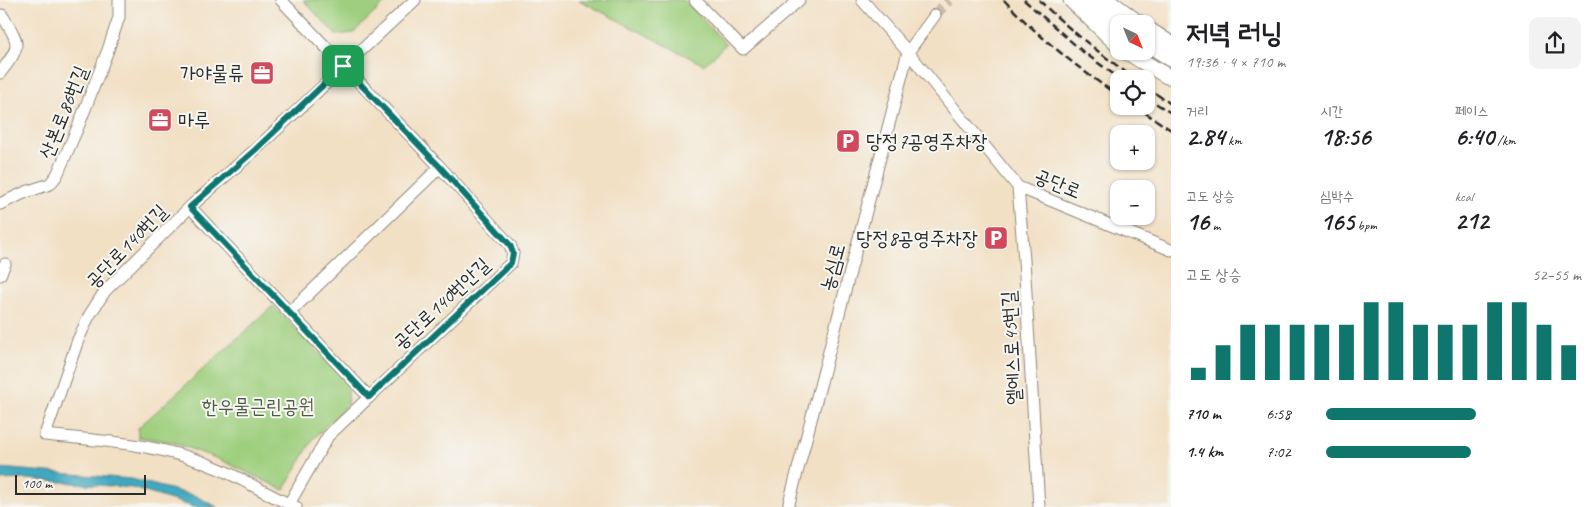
<!DOCTYPE html>
<html lang="ko">
<head>
<meta charset="utf-8">
<style>
	:root { --surface:#fff; --page:#f2f2f2; --text:#202124; --muted:#757577; --accent:#0f766e }
	body { margin:0; font-family:Caveat,"Poor Story",sans-serif; background:var(--page); color:var(--text); height:100vh; display:flex; flex-direction:column; font-size:19px; white-space:nowrap }
	* { box-sizing:border-box; margin:0 }
	p { font-size:16px; color:var(--muted) }
	.icon { flex:none; width:28px; height:28px; fill:none; stroke:currentColor; stroke-width:2; stroke-linecap:round; stroke-linejoin:round }
	.map { position:relative; flex:1; overflow:hidden }
	.sheet { display:flex; flex-direction:column; background:var(--surface); width:425px }
	.sheet>* { flex:none }
	.needle { width:32px; rotate:137deg }
	.tools { position:absolute; left:1110px; top:15px; display:grid; gap:10px }
	.tools a { display:grid; place-items:center; width:45px; height:45px; border-radius:10px; background:var(--surface); box-shadow:0 1px 4px #0004; font-size:25px }
	.scale { position:absolute; left:15px; bottom:12px; width:131px; box-sizing:border-box; padding-left:5px; border:2px solid #2b2b2b; border-top:0; font-size:14px; line-height:18px; white-space:nowrap; color:#2b2b2b; -webkit-text-stroke:4px #f6f6f2; paint-order:stroke }
	.pin { position:absolute; display:grid; place-items:center; width:42px; height:42px; color:#fff; margin:-21px; border-radius:10px; box-shadow:0 2px 8px #0006 }
	.round { display:grid; place-items:center; flex:none; width:52px; height:52px; border-radius:10px; background:var(--page) }
	.headline { display:flex; align-items:center; justify-content:space-between; height:85px; padding:0 15px }
	h1 { font-size:28px; font-weight:700; line-height:38px }
	.stats { display:grid; grid-template-columns:repeat(3,1fr); gap:8px; height:85px; padding:5px 15px }
	.stats div { display:grid; align-content:center }
	.stats b { font-size:25px; font-weight:700 }
	.stats small { font-size:14px; font-weight:400 }
	.stats p { font-size:14px }
	.chart { height:140px; padding:10px 15px }
	.chart p { display:flex; justify-content:space-between }
	.chart svg { width:100%; height:90px; margin-top:5px; stroke:var(--accent); stroke-width:6 }
	ul { padding:0 15px; list-style:none; font-size:16px }
	li { display:grid; grid-template-columns:80px 60px 1fr; align-items:center; height:38px }
	li i { height:12px; border-radius:6px; background:var(--accent) }
	main { display:flex; flex:1; min-height:0 }
	.map>svg:first-child { display:block }
	.green { fill:#9fcf7e; stroke:#657d54 }
	.water { fill:#3fa8bf; stroke:#356a75 }
	.lines { fill:none; stroke-linecap:round; stroke-linejoin:round }
	.minor-tunnel { stroke:#cabca6; stroke-width:11; stroke-dasharray:11 5.5; stroke-linecap:butt }
	.minor-casing { stroke:#8e8678; stroke-width:13 }
	.major-casing { stroke:#8e8678; stroke-width:17 }
	.minor { stroke:#fff; stroke-width:11 }
	.major { stroke:#fff; stroke-width:15 }
	.rail { stroke:#2b2b2b; stroke-width:2.5; stroke-dasharray:8 4; stroke-linecap:butt }
	.route-casing { stroke:#fff; stroke-width:10 }
	.route { stroke:#0f766e; stroke-width:6 }
	.labels { text-anchor:middle; stroke-width:4; stroke-linejoin:round; paint-order:stroke }
	.poi-label { font-size:20px; fill:#2b2b2b; stroke:#f6f6f2; text-anchor:end }
	.street-label { font-size:20px; fill:#2b2b2b; stroke:#f6f6f2 }
	.park-label { font-size:20px; fill:#4e5c44; stroke:#f6f6f2 }
</style>
</head>
<body>
<main>
<div class="map">
<svg width="1171" height="507" viewBox="0 0 1171 507">
	<rect width="100%" height="100%" fill="#f6f6f2"/>
	<filter id="ink" filterUnits="userSpaceOnUse"><feTurbulence type="fractalNoise" baseFrequency=".02" numOctaves="2"/><feDisplacementMap in="SourceGraphic" scale="10" xChannelSelector="R" yChannelSelector="G"/><feConvolveMatrix kernelMatrix="1 2 1 2 8 2 1 2 1" color-interpolation-filters="sRGB"/></filter>
	<filter id="wash" filterUnits="userSpaceOnUse"><feTurbulence type="fractalNoise" baseFrequency=".0096" numOctaves="4" result="noise"/><feDisplacementMap in="SourceGraphic" scale="20" xChannelSelector="R" yChannelSelector="G"/><feGaussianBlur stdDeviation="1.12" result="paint"/><feColorMatrix in="noise" values="0 0 0 0 0 0 0 0 0 0 0 0 0 0 0 0 0 1.4 0 .05"/><feComposite in="paint" operator="in"/></filter>
	<g filter="url(#wash)">
		<rect width="100%" height="100%" fill="#f2e0c5"/>
		<!-- green -->
		<path class="green" d="M303 0H388L353 33 336 35Z
			M579 0H684L726 44 704 65Z
			M273 306 349 383 347 405 313 439 284 490 221 460 172 442 138 437V428Z"/>
		<!-- water -->
		<path class="water" d="M0 468 132 479 196 496 217 507H194L132 488 27 479 0 480Z"/>
	</g>
	<g filter="url(#ink)">
		<g class="lines">
			<!-- minor-tunnel -->
			<path class="minor-tunnel" d="M935 15 949 0"/>
			<defs>
				<path id="minor" d="M281 0 440 167 510 245 513 253 511 263 328 436 289 504
					M695 0 743 49 799 0
					M862 0 908 52 1018 187 1171 250
					M0 16 2 15C20 45 22 45 0 73
					M1018 187 1024 260 1039 507
					M0 204 26 192 50 184 57 175 78 127 108 50 119 17V0
					M190 207 369 397
					M0 275 5 264
					M290 312 440 167
					M296 507C269 496 244 479 217 468 163 444 104 441 45 435L78 340 89 316 105 291 190 207 255 150 415 0
					M788 507 908 52 935 15"/>
				<path id="major" d="M1071 0 1119 46
					M1089 0 1119 26
					M1108 0 1140 24
					M1146 28 1171 44
					M1146 43 1171 59
					M1125 51 1167 76H1171"/>
			</defs>
			<!-- minor casing -->
			<use href="#minor" class="minor-casing"/>
			<!-- major casing -->
			<use href="#major" class="major-casing"/>
			<!-- minor -->
			<use href="#minor" class="minor"/>
			<!-- major -->
			<use href="#major" class="major"/>
			<!-- rail -->
			<path class="rail" d="M1004 0C1035 34 1080 70 1119 96
				M1024 0 1082 51 1120 79
				M1039 0C1068 29 1101 54 1135 79
				M1146 87 1171 104
				M1146 97 1171 113
				M1135 106 1171 130"/>
		</g>
	</g>
	<g class="lines" filter="url(#ink)">
		<defs>
			<path id="route" d="M343 66 440 167 510 245 513 253 511 263 369 397 190 207 255 150Z"/>
		</defs>
		<!-- route casing -->
		<use href="#route" class="route-casing"/>
		<!-- route -->
		<use href="#route" class="route"/>
	</g>
	<!-- icons -->
	<defs>
		<symbol id="office-square" viewBox="-11 -11 22 22"><rect x="-9" y="-9" width="18" height="18" rx="4" fill="#d1495b" stroke="#f6f6f2"/><path d="M-6-3h4V-5.5h4V-3h4V5H-6ZM-1-4.5V-3h2v-1.5ZM-6 0V1H6V0Z" fill="#fff"/></symbol>
		<symbol id="parking-square" viewBox="-11 -11 22 22"><rect x="-9" y="-9" width="18" height="18" rx="4" fill="#d1495b" stroke="#f6f6f2"/><path d="M-3.5-5.5H1a3.5 3.5 0 0 1 0 7H-1V5.5H-3.5ZM-1-3.4V-.6H.8a1.4 1.4 0 0 0 0-2.8Z" fill="#fff"/></symbol>
	</defs>
	<g fill-rule="evenodd">
		<use href="#office-square" x="248" y="59" width="28" height="28"/>
		<use href="#office-square" x="146" y="106" width="28" height="28"/>
		<use href="#parking-square" x="834" y="127" width="28" height="28"/>
		<use href="#parking-square" x="982" y="224" width="28" height="28"/>
	</g>
	<g class="labels">
		<!-- poi labels -->
		<g class="poi-label">
			<text x="244" y="80">가야물류</text>
			<text x="178" y="127" text-anchor="start">마루</text>
			<text x="866" y="148" text-anchor="start">당정7공영주차장</text>
			<text x="978" y="245">당정8공영주차장</text>
		</g>
		<!-- street labels -->
		<g class="street-label">
			<text transform="translate(63 112) rotate(-68)" y="7">산본로86번길</text>
			<text transform="translate(1058 183) rotate(22)" y="7">공단로</text>
			<text transform="translate(126 246) rotate(-46)" y="7">공단로140번길</text>
			<text transform="translate(832 267) rotate(-75)" y="7">농심로</text>
			<text transform="translate(441 303) rotate(-43)" y="7">공단로140번안길</text>
			<text transform="translate(1011 348) rotate(-93)" y="7">엘에스로45번길</text>
		</g>
		<!-- park labels -->
		<g class="park-label">
			<text x="258" y="413">한우물근린공원</text>
		</g>
	</g>
</svg>
<div class="tools">
<a><svg class="needle" viewBox="-14 -14 28 28"><path d="M0-13l5 13h-10z" fill="#e53935"/><path d="M0 13l5-13h-10z" fill="#757577"/></svg></a>
<a><svg class="icon" aria-label="locate" viewBox="0 0 24 24"><circle cx="12" cy="12" r="6"/><path d="M12 2v4M12 18v4M2 12h4M18 12h4"/></svg></a>
<a>+</a>
<a>−</a>
</div>
<div class="scale">100 m</div>
<div class="pin" style="left:343px;top:66px;background:#1e9e55"><svg class="icon" aria-label="arrive" viewBox="0 0 24 24"><path d="M6 21V4h12l-3 4 3 4H6"/></svg></div>
</div>
<section class="sheet">
<div class="headline"><div><h1>저녁 러닝</h1><p>19:36 · 4 × 710 m</p></div><a class="round"><svg class="icon" aria-label="share" viewBox="0 0 24 24"><path d="M12 15V3M7 8l5-5 5 5M5 13v7h14v-7"/></svg></a></div>
<div class="stats">
<div><p>거리</p><b>2.84<small> km</small></b></div>
<div><p>시간</p><b>18:56</b></div>
<div><p>페이스</p><b>6:40<small> /km</small></b></div>
</div>
<div class="stats">
<div><p>고도 상승</p><b>16<small> m</small></b></div>
<div><p>심박수</p><b>165<small> bpm</small></b></div>
<div><p>kcal</p><b>212</b></div>
</div>
<div class="chart"><p><span>고도 상승</span>52–55 m</p>
<svg viewBox="0 0 160 44" preserveAspectRatio="none"><path d="M5 44V38M15 44V27M25 44V17M35 44V17M45 44V17M55 44V17M65 44V17M75 44V6M85 44V6M95 44V17M105 44V17M115 44V17M125 44V6M135 44V6M145 44V17M155 44V27"/></svg>
</div>
<ul>
<li><b>710 m</b>6:58<i style="width:59%"></i></li>
<li><b>1.4 km</b>7:02<i style="width:57%"></i></li>
</ul>
</section>
</main>
</body>
</html>
